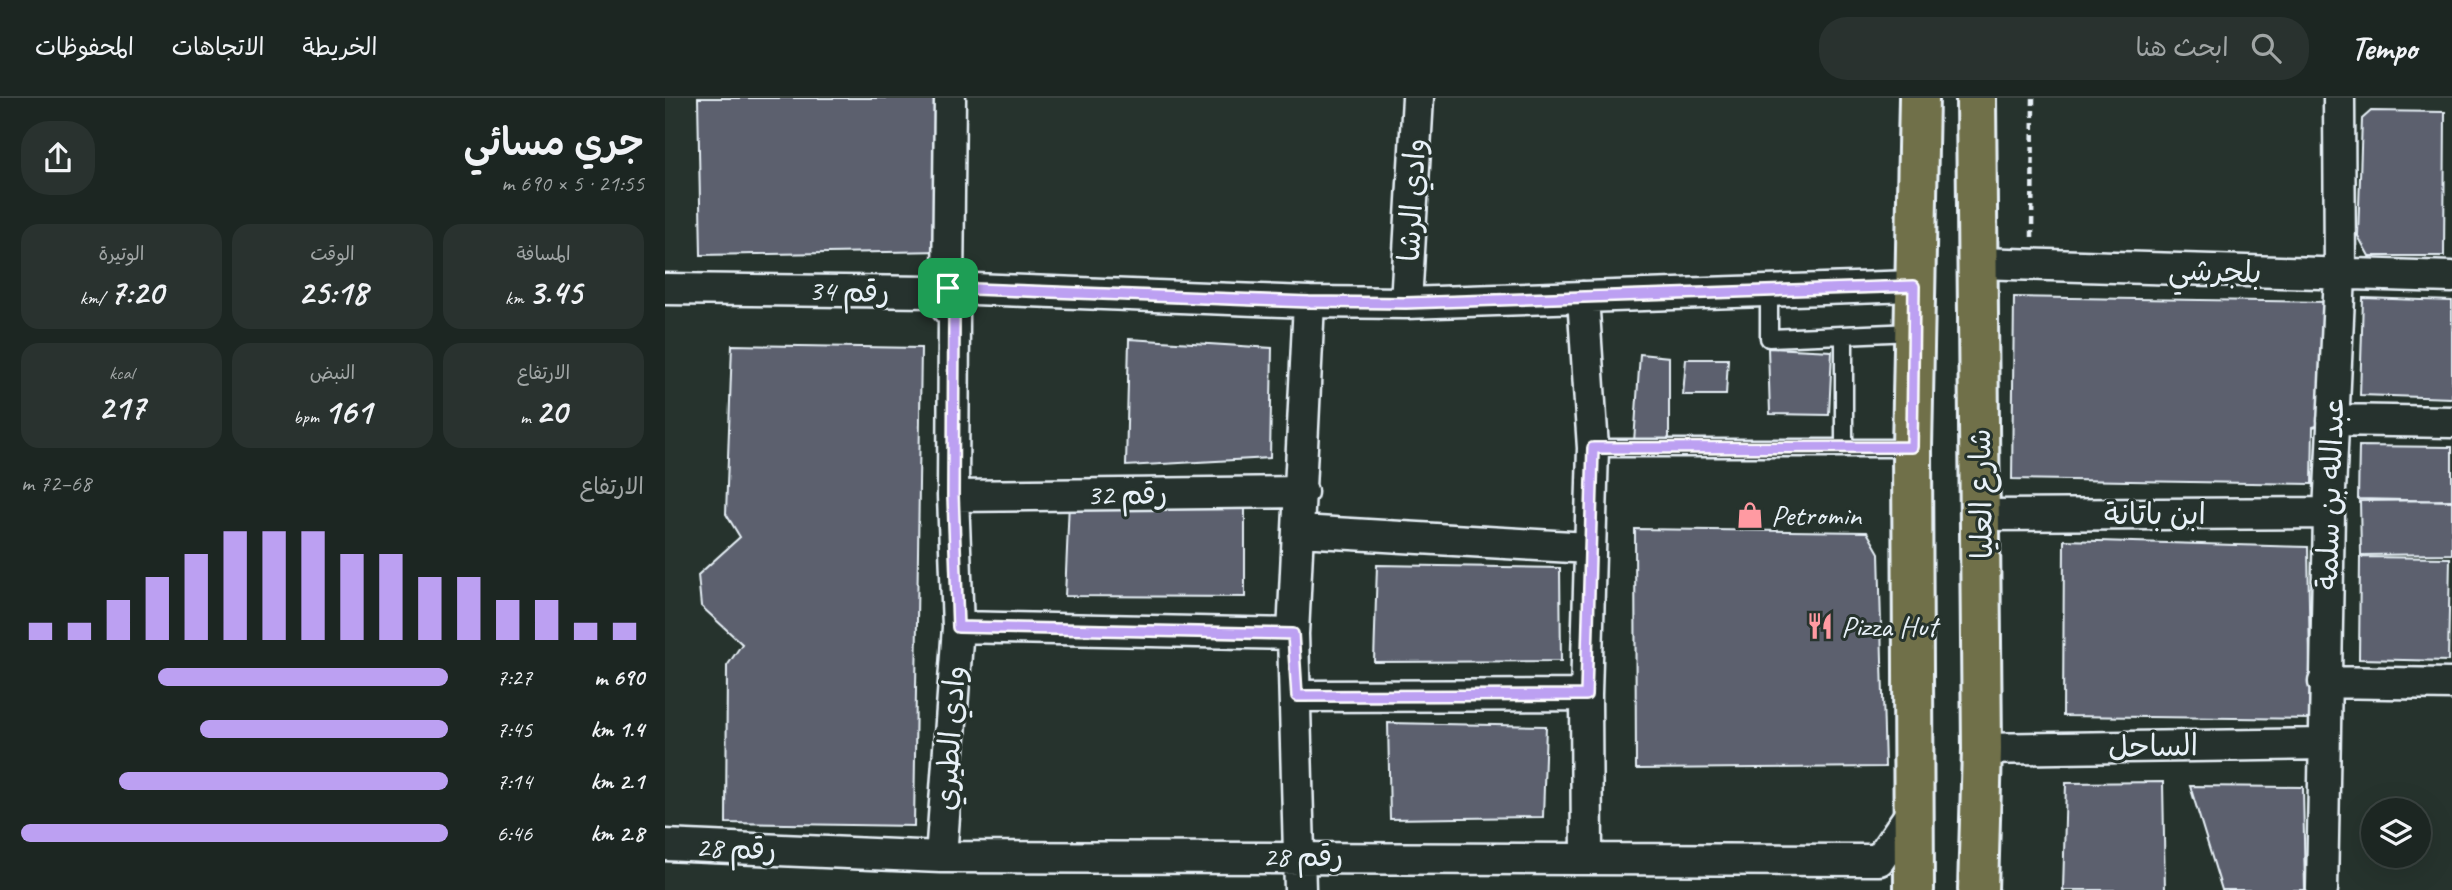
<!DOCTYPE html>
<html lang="ar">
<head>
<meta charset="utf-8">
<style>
	:root { --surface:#1c2622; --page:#29322f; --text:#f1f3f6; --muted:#a0a5a5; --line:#3a4340; --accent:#bca0f2 }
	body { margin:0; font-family:Caveat,"Playpen Sans Arabic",sans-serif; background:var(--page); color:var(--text); direction:rtl; height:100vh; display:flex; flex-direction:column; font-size:26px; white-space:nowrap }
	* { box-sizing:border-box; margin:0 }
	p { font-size:23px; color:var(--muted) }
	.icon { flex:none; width:38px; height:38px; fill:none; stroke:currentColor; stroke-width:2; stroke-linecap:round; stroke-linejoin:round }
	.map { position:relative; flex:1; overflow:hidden; direction:ltr }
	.sheet { display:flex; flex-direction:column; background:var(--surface); width:665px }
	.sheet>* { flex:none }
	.fabs { position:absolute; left:1696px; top:700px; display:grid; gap:14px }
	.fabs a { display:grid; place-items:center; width:70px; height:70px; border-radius:50%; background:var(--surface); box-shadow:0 7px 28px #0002,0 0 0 2px var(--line); font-size:35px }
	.pin { position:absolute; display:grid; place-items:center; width:60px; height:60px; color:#fff; margin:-30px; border-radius:14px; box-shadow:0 4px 10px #0006 }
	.round { display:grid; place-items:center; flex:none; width:74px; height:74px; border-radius:28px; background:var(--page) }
	.headline { display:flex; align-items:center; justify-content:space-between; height:119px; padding:0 21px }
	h1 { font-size:38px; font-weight:600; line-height:52px }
	.metrics { display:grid; grid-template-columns:repeat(3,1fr); gap:10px; height:119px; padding:7px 21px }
	.metrics div { display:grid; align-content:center; border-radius:18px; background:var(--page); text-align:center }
	.metrics b { font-size:35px; font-weight:600 }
	.metrics small { font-size:19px; font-weight:400 }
	.metrics p { font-size:19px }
	.chart { height:196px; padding:14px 21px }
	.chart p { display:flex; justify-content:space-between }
	.chart svg { width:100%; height:126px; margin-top:7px; stroke:var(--accent); stroke-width:6 }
	ul { padding:0 21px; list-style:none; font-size:23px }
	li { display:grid; grid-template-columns:112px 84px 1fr; align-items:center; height:52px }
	li i { height:18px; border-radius:9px; background:var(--accent) }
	header { display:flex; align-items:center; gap:42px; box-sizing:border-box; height:98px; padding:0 35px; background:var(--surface); border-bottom:2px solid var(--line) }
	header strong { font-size:33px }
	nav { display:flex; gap:38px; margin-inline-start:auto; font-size:24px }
	.search { width:490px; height:63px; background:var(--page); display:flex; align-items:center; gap:18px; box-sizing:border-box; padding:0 24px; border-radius:28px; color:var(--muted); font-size:26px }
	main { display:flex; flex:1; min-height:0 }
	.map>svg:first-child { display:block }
	.building { fill:#5b616e; stroke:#e8f1f8; stroke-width:2 }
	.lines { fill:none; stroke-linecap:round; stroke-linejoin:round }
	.lane-casing { stroke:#e8f1f8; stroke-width:21 }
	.street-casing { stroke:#e8f1f8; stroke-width:35 }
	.primary-casing { stroke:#e8f1f8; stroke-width:44 }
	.path { stroke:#e8f1f8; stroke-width:4.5; stroke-dasharray:7 5; stroke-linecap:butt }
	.lane { stroke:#26332d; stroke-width:16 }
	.street { stroke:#26332d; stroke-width:30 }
	.primary { stroke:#70704a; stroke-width:38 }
	.route-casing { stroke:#fff; stroke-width:14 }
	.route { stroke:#bca0f2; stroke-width:9 }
	.labels { text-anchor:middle; stroke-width:6; stroke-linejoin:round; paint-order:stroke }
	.street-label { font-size:30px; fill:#e8f1f8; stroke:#26332d }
	.poi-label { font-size:30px; fill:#e8f1f8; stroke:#26332d; text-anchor:start }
</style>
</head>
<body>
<header>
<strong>Tempo</strong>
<div class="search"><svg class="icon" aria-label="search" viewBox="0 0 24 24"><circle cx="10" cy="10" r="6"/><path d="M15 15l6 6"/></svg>ابحث هنا</div>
<nav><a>الخريطة</a><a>الاتجاهات</a><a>المحفوظات</a></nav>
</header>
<main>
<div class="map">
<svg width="1787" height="792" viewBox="0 0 1787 792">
	<rect width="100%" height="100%" fill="#26332d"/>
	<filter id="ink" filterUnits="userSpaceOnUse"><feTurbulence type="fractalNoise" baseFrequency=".0143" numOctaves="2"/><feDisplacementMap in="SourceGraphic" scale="14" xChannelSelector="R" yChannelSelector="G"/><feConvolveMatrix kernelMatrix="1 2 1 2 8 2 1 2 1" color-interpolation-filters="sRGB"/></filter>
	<g filter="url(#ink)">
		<!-- building -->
		<path class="building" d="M33 0H278L280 153 36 157Z
			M1706 13 1780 14 1779 158H1704L1693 138 1697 21Z
			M1349 199 1664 204 1662 325 1648 329 1647 386 1347 381Z
			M1698 200 1787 203V300L1695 297Z
			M464 241 607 250 605 360 461 368Z
			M67 247 256 250 249 728 61 725 62 568 77 546 36 508 33 477 75 439 61 416Z
			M1103 250 1167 253 1164 317 1105 316Z
			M975 256 1004 259V345L969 344Z
			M1021 261H1063L1061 297H1018Z
			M1694 348 1787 349V403L1693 401Z
			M1787 402V456L1696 457 1695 403Z
			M404 404 580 409V499L400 498Z
			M970 431 1202 434 1214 455 1220 669 971 671Z
			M1399 442 1643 449 1646 621 1398 618Z
			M1695 459 1785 460 1783 563 1694 561Z
			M712 467 895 470 896 563 709 564Z
			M723 625 881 628 878 719 725 721Z
			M1498 684 1500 792H1398L1401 685Z
			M1525 688 1638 689 1640 792H1557Z"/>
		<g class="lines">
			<defs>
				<path id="lane" d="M1104 191V240L1249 234
					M1179 238V350H1247
					M928 350H1179"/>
				<path id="street" d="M1313 165 1787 179
					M283 190 285 0
					M0 191 267 194 283 190 644 204 741 205 1249 188
					M267 194 289 218 288 398 293 529 276 759
					M918 199 928 350 921 597 922 759
					M741 205 753 0
					M1668 322 1787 324
					M288 398 637 394
					M1317 417 1664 415
					M635 433 924 450
					M293 529 628 536
					M1659 584 1787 586
					M632 598 921 597
					M1317 651 1658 646
					M0 747 276 759 1214 762 1249 711
					M635 792 628 536 644 204
					M1657 792 1664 415 1675 177 1674 0"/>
				<path id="primary" d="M1311 0 1317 651 1313 792
					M1249 792 1247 350 1254 0"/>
			</defs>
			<!-- lane casing -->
			<use href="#lane" class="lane-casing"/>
			<!-- street casing -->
			<use href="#street" class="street-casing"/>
			<!-- primary casing -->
			<use href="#primary" class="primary-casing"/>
			<!-- path -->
			<path class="path" d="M1367 139 1368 0"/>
			<!-- lane -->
			<use href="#lane" class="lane"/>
			<!-- street -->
			<use href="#street" class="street"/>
			<!-- primary -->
			<use href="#primary" class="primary"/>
		</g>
	</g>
	<g class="lines" filter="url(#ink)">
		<defs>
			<path id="route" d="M1249 188 1247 349 928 350 921 597 632 598 628 536 293 529 288 398 289 218 267 194 283 190 644 204 741 205Z"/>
		</defs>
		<!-- route casing -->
		<use href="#route" class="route-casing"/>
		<!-- route -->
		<use href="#route" class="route"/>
	</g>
	<!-- icons -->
	<defs>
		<symbol id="shop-bare" viewBox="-9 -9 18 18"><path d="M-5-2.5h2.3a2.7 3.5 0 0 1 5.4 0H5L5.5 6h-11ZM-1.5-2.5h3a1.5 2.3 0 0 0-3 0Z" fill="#ff9aa2" stroke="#26332d" stroke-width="2.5" paint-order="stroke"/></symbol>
		<symbol id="restaurant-bare" viewBox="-9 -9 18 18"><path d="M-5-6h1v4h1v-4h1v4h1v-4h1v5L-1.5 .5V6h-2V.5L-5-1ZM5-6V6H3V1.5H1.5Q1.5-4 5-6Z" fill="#ff9aa2" stroke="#26332d" stroke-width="2.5" paint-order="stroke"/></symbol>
	</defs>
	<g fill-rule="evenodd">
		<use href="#shop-bare" x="1066" y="398" width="38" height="38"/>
		<use href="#restaurant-bare" x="1136" y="509" width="38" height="38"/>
	</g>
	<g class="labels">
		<!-- street labels -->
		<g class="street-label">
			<text transform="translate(747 102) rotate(-87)" y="10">وادي الرشا</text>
			<text transform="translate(1550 173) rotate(2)" y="10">بلجرشي</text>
			<text transform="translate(184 193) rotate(1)" y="10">رقم 34</text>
			<text transform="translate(462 396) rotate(-1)" y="10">رقم 32</text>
			<text transform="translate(1316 396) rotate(-91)" y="10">شارع العليا</text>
			<text transform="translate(1665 396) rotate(-88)" y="10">عبدالله بن سلمة</text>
			<text x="1490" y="426">ابن باتانة</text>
			<text transform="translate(285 640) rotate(-86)" y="10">وادي الطيري</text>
			<text transform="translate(1488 648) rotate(-1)" y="10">الساحل</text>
			<text transform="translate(71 750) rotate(2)" y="10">رقم 28</text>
			<text x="638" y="768">رقم 28</text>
		</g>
		<!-- poi labels -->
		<g class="poi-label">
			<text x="1106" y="427">Petromin</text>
			<text x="1176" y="538">Pizza Hut</text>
		</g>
	</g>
</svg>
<div class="fabs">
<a><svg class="icon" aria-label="layers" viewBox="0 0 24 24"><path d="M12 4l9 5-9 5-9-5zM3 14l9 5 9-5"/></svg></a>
</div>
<div class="pin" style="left:283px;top:190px;background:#1e9e55"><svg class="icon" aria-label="arrive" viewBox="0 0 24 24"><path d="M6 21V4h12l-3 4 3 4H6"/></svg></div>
</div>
<section class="sheet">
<div class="headline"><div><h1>جري مسائي</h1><p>21:55 · 5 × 690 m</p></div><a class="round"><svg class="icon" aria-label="share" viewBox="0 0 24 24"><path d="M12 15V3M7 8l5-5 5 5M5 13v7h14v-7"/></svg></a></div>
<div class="metrics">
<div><p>المسافة</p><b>3.45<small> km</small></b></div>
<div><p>الوقت</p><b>25:18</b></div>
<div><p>الوتيرة</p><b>7:20<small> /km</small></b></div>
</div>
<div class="metrics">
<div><p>الارتفاع</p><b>20<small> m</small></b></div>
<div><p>النبض</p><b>161<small> bpm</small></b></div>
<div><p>kcal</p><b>217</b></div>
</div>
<div class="chart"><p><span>الارتفاع</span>68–72 m</p>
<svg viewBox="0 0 160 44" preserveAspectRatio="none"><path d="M5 44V38M15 44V38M25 44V30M35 44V22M45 44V14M55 44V6M65 44V6M75 44V6M85 44V14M95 44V14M105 44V22M115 44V22M125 44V30M135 44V30M145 44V38M155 44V38"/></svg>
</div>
<ul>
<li><b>690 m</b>7:27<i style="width:68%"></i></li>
<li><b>1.4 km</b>7:45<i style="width:58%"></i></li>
<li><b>2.1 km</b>7:14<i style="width:77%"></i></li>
<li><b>2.8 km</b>6:46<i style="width:100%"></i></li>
</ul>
</section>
</main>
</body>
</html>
